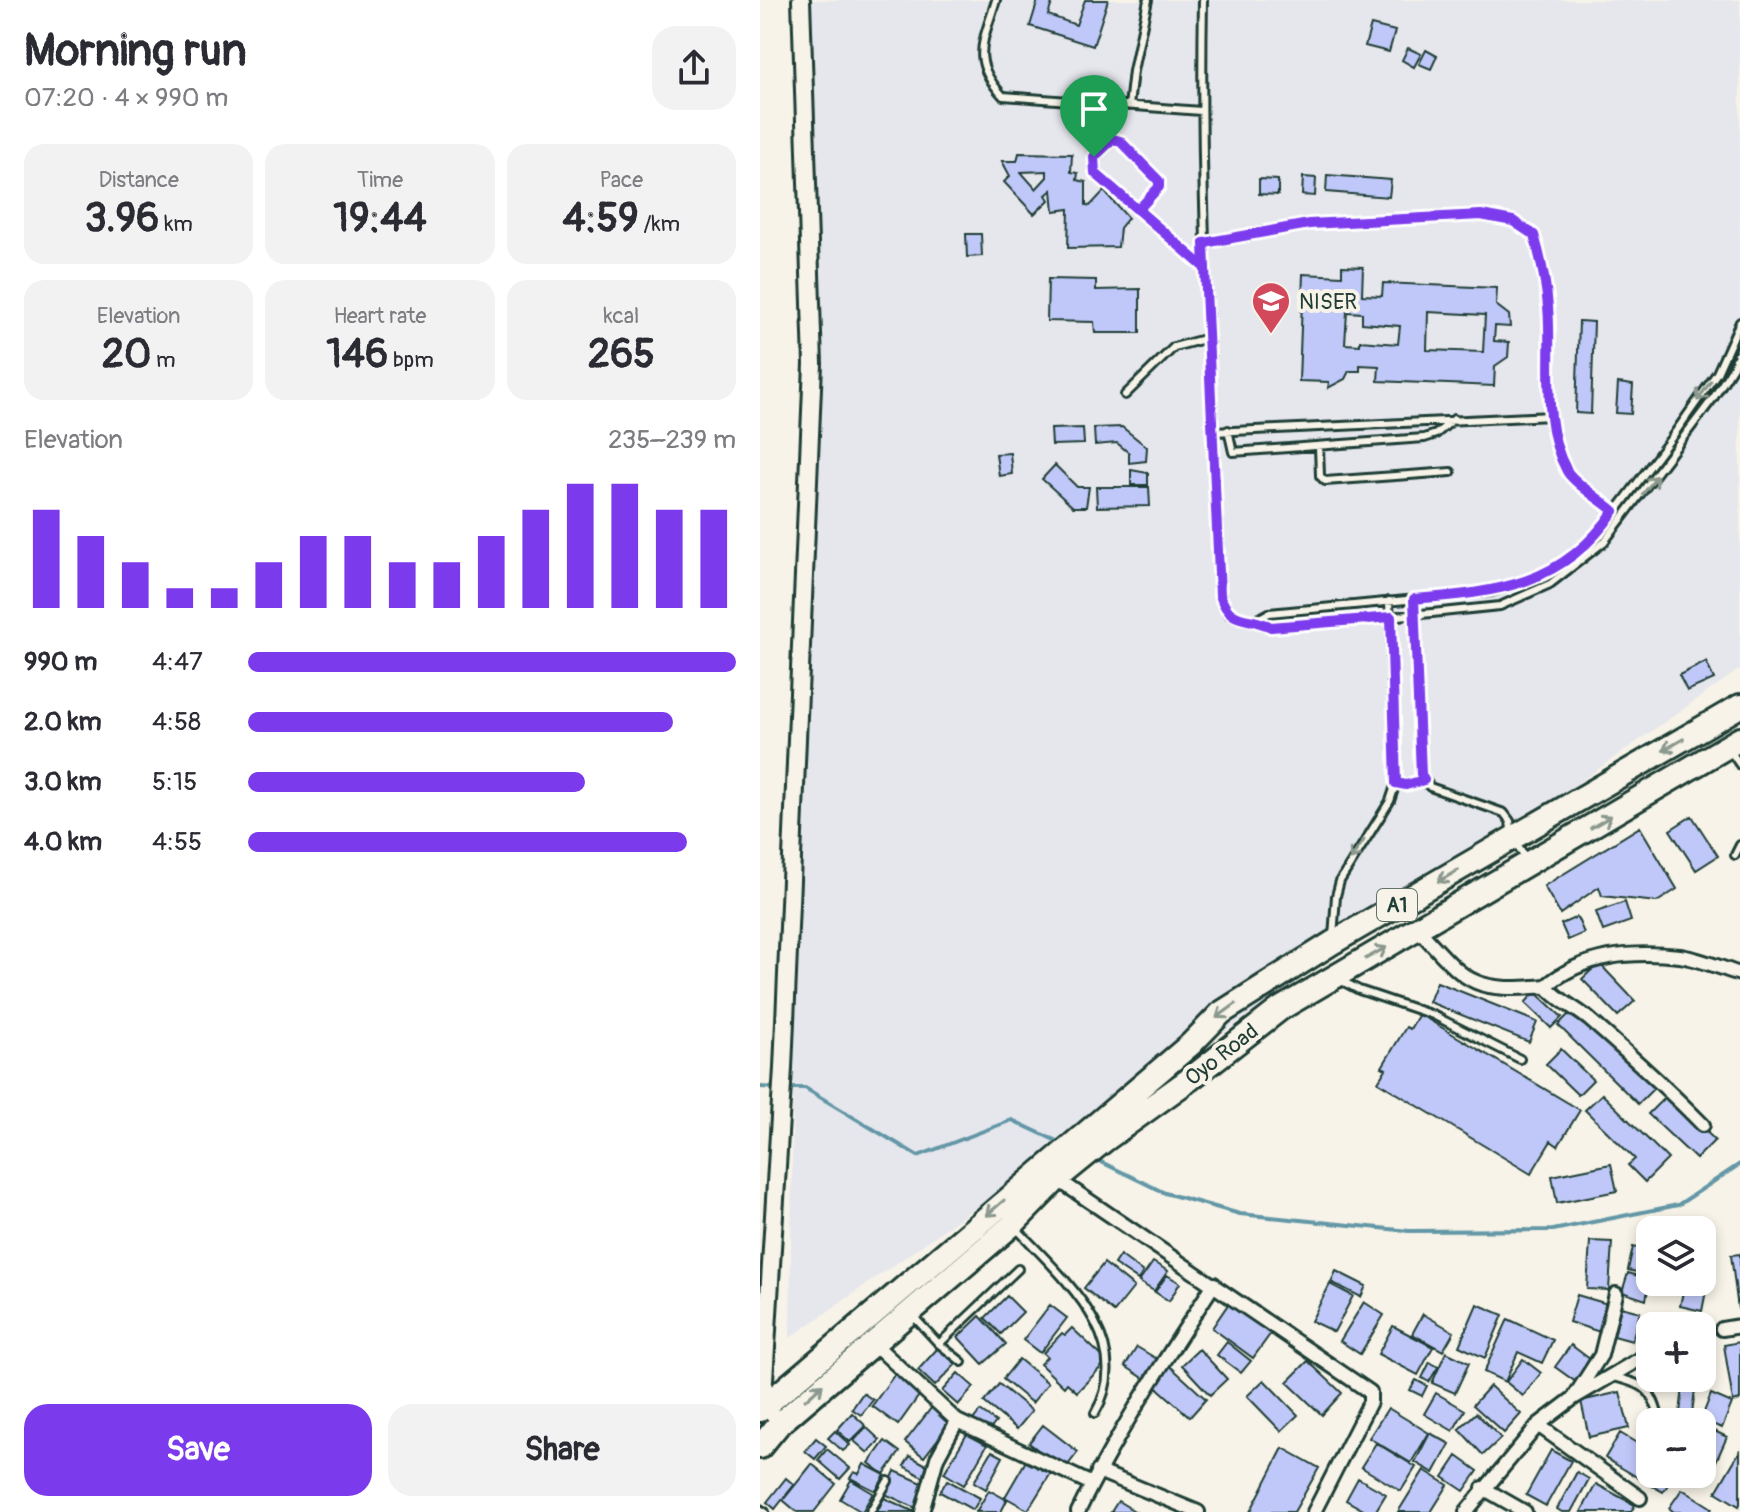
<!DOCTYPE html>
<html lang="en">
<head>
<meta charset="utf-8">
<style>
	:root { --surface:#fff; --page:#f2f2f3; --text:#2b2b33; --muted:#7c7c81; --accent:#7c3aed }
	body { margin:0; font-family:Pangolin,sans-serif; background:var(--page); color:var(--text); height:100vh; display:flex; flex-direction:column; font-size:30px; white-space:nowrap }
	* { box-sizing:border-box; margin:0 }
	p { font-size:26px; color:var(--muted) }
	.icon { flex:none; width:44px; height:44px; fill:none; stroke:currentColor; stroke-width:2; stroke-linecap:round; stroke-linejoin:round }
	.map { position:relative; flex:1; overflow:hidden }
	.side { display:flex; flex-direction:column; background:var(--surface); width:760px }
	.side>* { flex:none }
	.tools { position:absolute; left:876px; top:1216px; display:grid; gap:16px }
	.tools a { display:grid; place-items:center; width:80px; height:80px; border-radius:16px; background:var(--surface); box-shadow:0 4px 12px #0003; font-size:40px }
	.pin { position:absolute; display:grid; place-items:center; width:68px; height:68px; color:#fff; margin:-82px -34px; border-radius:50% 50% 50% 0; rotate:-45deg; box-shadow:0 0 8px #0007 }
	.pin .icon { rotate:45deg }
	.round { display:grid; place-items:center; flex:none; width:84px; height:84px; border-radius:24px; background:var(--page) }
	.overview { display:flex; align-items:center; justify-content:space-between; height:136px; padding:0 24px }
	h1 { font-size:44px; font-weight:800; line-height:60px }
	.figures { display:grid; grid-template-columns:repeat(3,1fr); gap:12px; height:136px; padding:8px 24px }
	.figures div { display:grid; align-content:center; border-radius:20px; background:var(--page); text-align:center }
	.figures b { font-size:40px; font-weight:800 }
	.figures small { font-size:22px; font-weight:400 }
	.figures p { font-size:22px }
	.chart { height:224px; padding:16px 24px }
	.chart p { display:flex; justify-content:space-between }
	.chart svg { width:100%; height:144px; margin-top:8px; stroke:var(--accent); stroke-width:6 }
	.cta { display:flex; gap:16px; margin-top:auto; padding:16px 24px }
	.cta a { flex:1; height:92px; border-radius:24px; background:var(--accent); color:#fff; font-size:32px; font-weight:800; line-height:92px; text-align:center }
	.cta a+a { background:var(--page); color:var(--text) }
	ul { padding:0 24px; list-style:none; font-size:26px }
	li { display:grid; grid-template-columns:128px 96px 1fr; align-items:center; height:60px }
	li i { height:20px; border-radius:10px; background:var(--accent) }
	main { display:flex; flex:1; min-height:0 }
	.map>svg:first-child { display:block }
	.built { fill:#e6e6ed }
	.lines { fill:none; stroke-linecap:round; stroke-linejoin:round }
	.stream { stroke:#6397a6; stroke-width:4 }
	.building { fill:#c0c8f9; stroke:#1f3d34; stroke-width:2; fill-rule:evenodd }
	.service-casing { stroke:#1f3d34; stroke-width:12 }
	.minor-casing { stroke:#1f3d34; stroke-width:18 }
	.tertiary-casing { stroke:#1f3d34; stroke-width:22 }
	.trunk-casing { stroke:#1f3d34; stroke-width:28 }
	.service { stroke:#f7f3e8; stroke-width:6 }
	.minor { stroke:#f7f3e8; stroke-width:12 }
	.tertiary { stroke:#f7f3e8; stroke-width:16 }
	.trunk { stroke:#f7f3e8; stroke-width:22 }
	.oneway { stroke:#8b988e }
	.route-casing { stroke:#fff; stroke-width:16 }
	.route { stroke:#7c3aed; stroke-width:10 }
	.labels { text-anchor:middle; stroke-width:8; stroke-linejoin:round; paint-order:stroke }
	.shield { fill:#f7f3e8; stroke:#60746a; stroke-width:2 }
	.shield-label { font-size:20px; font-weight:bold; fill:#1f3d34 }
	.poi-label { font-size:22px; fill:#1f3d34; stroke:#f7f3e8; text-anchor:start }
	.street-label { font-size:22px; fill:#1f3d34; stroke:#f7f3e8 }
</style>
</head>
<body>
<main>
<section class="side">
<div class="overview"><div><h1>Morning run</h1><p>07:20 · 4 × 990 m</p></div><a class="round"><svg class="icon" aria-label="share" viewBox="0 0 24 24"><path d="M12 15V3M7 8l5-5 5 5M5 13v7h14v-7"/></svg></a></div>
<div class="figures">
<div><p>Distance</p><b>3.96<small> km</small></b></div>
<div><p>Time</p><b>19:44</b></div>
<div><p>Pace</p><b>4:59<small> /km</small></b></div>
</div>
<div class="figures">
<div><p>Elevation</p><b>20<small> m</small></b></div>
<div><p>Heart rate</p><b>146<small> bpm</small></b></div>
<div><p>kcal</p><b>265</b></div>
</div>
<div class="chart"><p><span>Elevation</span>235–239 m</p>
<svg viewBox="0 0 160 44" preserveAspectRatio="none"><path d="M5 44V14M15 44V22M25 44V30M35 44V38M45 44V38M55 44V30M65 44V22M75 44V22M85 44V30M95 44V30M105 44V22M115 44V14M125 44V6M135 44V6M145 44V14M155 44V14"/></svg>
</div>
<ul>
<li><b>990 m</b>4:47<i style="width:100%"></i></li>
<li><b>2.0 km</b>4:58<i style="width:87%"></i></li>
<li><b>3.0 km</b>5:15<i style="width:69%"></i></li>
<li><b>4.0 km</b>4:55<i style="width:90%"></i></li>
</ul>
<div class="cta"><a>Save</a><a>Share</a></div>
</section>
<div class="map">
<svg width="980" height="1512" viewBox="0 0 980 1512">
	<rect width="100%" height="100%" fill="#f7f3e8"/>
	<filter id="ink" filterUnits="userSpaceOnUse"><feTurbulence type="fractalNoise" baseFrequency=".0125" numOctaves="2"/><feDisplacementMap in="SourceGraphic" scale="16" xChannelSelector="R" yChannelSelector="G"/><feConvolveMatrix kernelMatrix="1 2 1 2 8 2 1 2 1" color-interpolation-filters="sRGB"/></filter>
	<g filter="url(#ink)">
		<!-- built -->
		<path class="built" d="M46 0H980V669L30 1338Z"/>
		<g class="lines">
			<!-- stream -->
			<path class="stream" d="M0 1087 18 1088
				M27 1088H45L158 1156 252 1120 303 1144
				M333 1158 405 1193 480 1214 649 1231 793 1230 918 1205 980 1164"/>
		</g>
		<!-- building -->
		<path class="building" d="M278 0H293L288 15 316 25 325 0H348L333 46 270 26Z
			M611 25 635 31 629 52 605 46Z
			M648 48 661 54 654 67 642 60Z
			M666 50 677 56 671 69 659 64Z
			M259 153 312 154 311 172 318 173 317 180 326 182V205L330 206 344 191 368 218 360 228 358 247 308 248 309 209 294 211 292 190 286 195 289 200 274 214 244 182 250 176 242 161H257ZM287 171V177L276 189 261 172Z
			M567 175 631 180 629 197 566 192Z
			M543 177 556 178 555 196 542 195Z
			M499 179 518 180V195L499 194Z
			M206 234H221L222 256 207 257Z
			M582 266 603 267 602 295 622 296 623 283 737 288 736 305 749 315 750 327 735 326 734 341 749 342 748 357 735 366 734 386 618 381 619 366 600 365V371H589L585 379 568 388 569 382 539 381 543 274 582 276ZM587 312 602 313V323L640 326 638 344 600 341V345L585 344ZM668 312 725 315 723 352 667 350Z
			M288 279 336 280V290L380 289V333H335L334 322 287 321Z
			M819 321 834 322 831 414 816 413Z
			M858 383 873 385 871 414 856 413Z
			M362 427 387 447 386 461 369 463V453L357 443 335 445 334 428Z
			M323 428 324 444 292 445 291 429Z
			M250 453 252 474 239 476 236 454Z
			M295 465 317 487H329L326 507H313L282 479Z
			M371 470 388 473V485H371Z
			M336 487H389L390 506 337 507Z
			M946 662 954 679 927 691 919 675Z
			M932 816 958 856 936 870 910 830Z
			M880 827 917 889 897 902 842 896 839 887 800 914 784 886Z
			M865 902 871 921 843 931 836 912Z
			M817 917 824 933 808 940 801 924Z
			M839 963 875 1001 858 1016 822 979Z
			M677 982 777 1022 769 1042 669 1002Z
			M775 992 802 1017 791 1028 765 1003Z
			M815 1008 895 1087 878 1104 798 1025Z
			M659 1014 820 1110 798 1146 791 1141 771 1174 618 1082 626 1069 622 1067 646 1027 650 1029Z
			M801 1049 833 1080 818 1095 786 1064Z
			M842 1094 908 1159 885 1182 868 1165 875 1159 825 1110Z
			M907 1095 955 1140 936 1159 888 1114Z
			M851 1164 857 1191 797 1203 792 1176Z
			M830 1241 852 1242 849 1290 827 1289Z
			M873 1247 890 1251V1275L868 1270Z
			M980 1254V1309H978L971 1255Z
			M360 1255 383 1272 378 1280 354 1264Z
			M942 1257 954 1260 949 1281 942 1279Z
			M393 1262 408 1271 394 1291 379 1282Z
			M344 1263 374 1287 354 1312 324 1288Z
			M576 1271 606 1286 601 1297 571 1282Z
			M868 1273 890 1279 886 1300 862 1292Z
			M407 1275 420 1283 409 1301 395 1292Z
			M896 1282H921L919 1292 895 1286Z
			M925 1282 947 1286 942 1311 920 1306Z
			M570 1284 593 1296 574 1332 551 1321Z
			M817 1295 851 1305 843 1333 809 1322Z
			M247 1296 263 1312 241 1334 225 1318Z
			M604 1302 624 1315 600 1354 580 1341Z
			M469 1303 511 1333 493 1358 452 1328Z
			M717 1304 743 1315 725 1358 699 1346Z
			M290 1305 307 1318 280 1353 263 1340Z
			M861 1307 880 1312 872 1341 854 1336Z
			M663 1314 694 1332 683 1351 652 1334Z
			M220 1316 246 1344 223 1364 198 1337Z
			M748 1319 793 1340 782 1363 758 1352 745 1382 724 1372Z
			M633 1326 673 1347 658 1375 618 1354Z
			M312 1328 347 1361 317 1392 307 1383 304 1387 280 1364 287 1357 283 1353 302 1333 305 1335Z
			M467 1342 491 1361 481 1373 457 1355Z
			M980 1342V1400L973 1402 964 1345Z
			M811 1345 831 1360 816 1382 795 1367Z
			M377 1347 397 1359 385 1379 365 1366Z
			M178 1348 196 1364 175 1386 158 1370Z
			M439 1349 467 1379 450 1395 422 1365Z
			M686 1352 709 1363 695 1393 672 1383Z
			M259 1359 288 1383 272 1403 243 1379Z
			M763 1359 781 1373 763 1396 746 1382Z
			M548 1361 582 1393 562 1415 527 1382Z
			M670 1362 678 1367 669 1382 662 1378Z
			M410 1366 446 1399 430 1417 393 1384Z
			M137 1371 163 1390 138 1425 112 1406Z
			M198 1373 214 1387 198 1405 182 1391Z
			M504 1380 538 1415 521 1431 487 1396Z
			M656 1380 667 1386 662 1396 650 1390Z
			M239 1384 272 1411 257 1429 224 1402Z
			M730 1386 761 1414 744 1433 713 1405Z
			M923 1387 935 1389 931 1422H919Z
			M860 1392 869 1428 829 1437 821 1401Z
			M103 1393 113 1400 101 1415 92 1409Z
			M676 1393 705 1410 693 1431 664 1414Z
			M951 1394 972 1403 962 1428 941 1420Z
			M172 1407 191 1422 164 1457 145 1442Z
			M628 1408 669 1433 651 1463 609 1438Z
			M220 1411 236 1422 229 1431 213 1420Z
			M92 1413 106 1426 90 1442 77 1430Z
			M716 1413 741 1438 723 1455 699 1429Z
			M283 1425 318 1452 304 1470 269 1443Z
			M942 1425 967 1437 949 1477 942 1474Z
			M106 1427 120 1440 108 1453 94 1441Z
			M75 1431 90 1445 83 1451 68 1438Z
			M670 1433 690 1444 674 1473 655 1462Z
			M860 1433 890 1451V1474H899L892 1486 845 1458Z
			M207 1434 227 1445 204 1485 184 1473Z
			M56 1438 66 1446 55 1459 45 1451Z
			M125 1441 140 1452 124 1474 109 1463Z
			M616 1443 656 1467 641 1491 601 1467Z
			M523 1448 559 1468 534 1512H490Z
			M67 1449 90 1468 80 1479 58 1460Z
			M791 1450 811 1461 786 1506 766 1495Z
			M232 1451 243 1457 226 1489 214 1482Z
			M980 1451V1504L979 1506 956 1492Z
			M150 1456 172 1468 166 1479 144 1466Z
			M697 1456 718 1471 704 1491 683 1477Z
			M267 1459 291 1473 268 1510 245 1497Z
			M52 1464 76 1484 54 1512H37L23 1500Z
			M104 1464 125 1475 116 1491 90 1478 94 1472 99 1474Z
			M664 1470 688 1485 671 1512H638Z
			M135 1471 169 1486 158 1509 125 1494Z
			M817 1472 829 1479 811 1512H802L797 1509Z
			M903 1474 913 1477 903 1492 894 1487Z
			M26 1478 34 1485 15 1509 7 1502Z
			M598 1478 626 1494 615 1512H607L586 1500Z
			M91 1480 113 1493 102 1512 80 1499Z
			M187 1480 220 1498 213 1510 180 1492Z
			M836 1484 875 1505 871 1512H821Z
			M922 1489 952 1508 950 1512H914L909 1508Z
			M229 1490 247 1500 241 1512H216Z
			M124 1498 155 1512H117Z
			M358 1501 376 1512H351Z"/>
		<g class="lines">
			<defs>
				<path id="service" d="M236 0C223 43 210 60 243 96L441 111
					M443 0C439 199 452 396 460 595L469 614 511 627 672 613 740 606 790 584 844 542 954 397 973 367 980 349
					M369 106 373 71 388 0
					M378 210 399 187V181L360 141 353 139 334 157 335 173 445 268
					M444 243 549 224 721 215 753 221 774 235C781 259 786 282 788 307 793 359 780 423 807 471 813 482 842 501 854 511
					M365 395 414 347 448 338
					M468 430 473 452 664 438 676 434 694 419
					M453 432 792 416
					M559 446 560 476 565 481 691 472
					M654 599 661 774 670 787 744 813 750 821 752 838 766 858
					M496 620 509 613 731 592 775 578 802 563 835 539 912 437 957 373 980 322
					M971 752 980 765
					M636 783 646 785 664 780
					M975 855 980 845
					M573 937 576 896 580 881 630 801 636 783 629 601
					M580 980 599 990 673 1015 760 1059
					M255 1227C301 1276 378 1340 335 1413
					M154 1317 179 1344 202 1362
					M179 1344 258 1269
					M853 1377C885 1384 893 1389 900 1422
					M0 1509 5 1512
					M110 1512 128 1481"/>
				<path id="minor" d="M658 929C707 982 710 993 786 986 797 1000 816 1008 830 1020 869 1054 907 1088 943 1125
					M786 986C824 954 871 951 920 956 940 959 961 968 980 974
					M297 1179 610 1392V1402L554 1512
					M962 1329 980 1326
					M112 1342 197 1421 332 1484
					M816 1394 841 1355 856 1294
					M778 1425 880 1498
					M338 1471 438 1512
					M723 1488 765 1512
					M162 1512 177 1458 197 1421
					M318 1512C357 1432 406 1358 454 1284
					M706 1512 778 1425 815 1397 890 1353"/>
				<path id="tertiary" d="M11 1412 3 1396 23 1068 53 364 41 0"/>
				<path id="trunk" d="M0 1410 431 1044 461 1013 572 943 980 706
					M0 1447 19 1424 252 1225 297 1179 345 1140 430 1079 520 1009 980 739"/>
			</defs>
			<!-- service casing -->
			<use href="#service" class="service-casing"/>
			<!-- minor casing -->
			<use href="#minor" class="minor-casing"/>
			<!-- tertiary casing -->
			<use href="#tertiary" class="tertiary-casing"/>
			<!-- trunk casing -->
			<use href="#trunk" class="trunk-casing"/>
			<!-- service -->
			<use href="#service" class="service"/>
			<!-- minor -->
			<use href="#minor" class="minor"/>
			<!-- tertiary -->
			<use href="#tertiary" class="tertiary"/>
			<!-- trunk -->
			<use href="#trunk" class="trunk"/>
		</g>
		<!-- one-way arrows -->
		<defs><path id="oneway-shaft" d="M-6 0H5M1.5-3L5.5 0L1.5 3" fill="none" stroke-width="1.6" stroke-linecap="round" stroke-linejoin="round" transform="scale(2)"/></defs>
		<g class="oneway">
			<use href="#oneway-shaft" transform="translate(944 391) rotate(125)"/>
			<use href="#oneway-shaft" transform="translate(890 485) rotate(-52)"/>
			<use href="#oneway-shaft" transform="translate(913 745) rotate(150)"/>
			<use href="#oneway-shaft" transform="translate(841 822) rotate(-31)"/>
			<use href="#oneway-shaft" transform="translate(597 850) rotate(125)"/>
			<use href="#oneway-shaft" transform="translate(688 876) rotate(150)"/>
			<use href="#oneway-shaft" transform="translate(616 953) rotate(-29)"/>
			<use href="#oneway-shaft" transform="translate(466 1011) rotate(144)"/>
			<use href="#oneway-shaft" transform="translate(235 1208) rotate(139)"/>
			<use href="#oneway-shaft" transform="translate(54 1392) rotate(-42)"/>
		</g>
	</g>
	<g class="lines" filter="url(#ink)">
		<defs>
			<path id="route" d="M334 157 335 173 445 268 460 595C470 626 487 615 511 627L631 617 636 783 646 785 664 780 661 774 654 599C738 592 803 586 854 511 842 501 813 482 807 471 780 423 793 359 788 307 786 282 781 259 774 235L753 221 721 215 549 224 444 243 445 268 378 210 399 187V181L360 141 353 139 334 157"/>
		</defs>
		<!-- route casing -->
		<use href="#route" class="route-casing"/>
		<!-- route -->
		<use href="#route" class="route"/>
	</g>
	<!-- icons -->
	<defs>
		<symbol id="school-pin" viewBox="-11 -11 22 30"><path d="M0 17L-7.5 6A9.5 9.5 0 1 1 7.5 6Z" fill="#d1495b" stroke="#f7f3e8"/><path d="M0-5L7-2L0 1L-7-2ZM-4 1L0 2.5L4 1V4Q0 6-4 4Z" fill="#fff"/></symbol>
	</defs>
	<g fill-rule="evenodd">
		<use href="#school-pin" x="489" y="279" width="44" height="60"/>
	</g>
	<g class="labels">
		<!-- shield labels -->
		<rect class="shield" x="617" y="889" width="40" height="32" rx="6"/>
		<g class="shield-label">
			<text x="637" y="912">A1</text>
		</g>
		<!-- poi labels -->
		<g class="poi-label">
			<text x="539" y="309">NISER</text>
		</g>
		<!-- street labels -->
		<g class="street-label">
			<text transform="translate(461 1054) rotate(-38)" y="8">Oyo Road</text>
		</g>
	</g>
</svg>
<div class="tools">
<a><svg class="icon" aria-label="layers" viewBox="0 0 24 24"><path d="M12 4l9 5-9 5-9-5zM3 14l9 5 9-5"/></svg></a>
<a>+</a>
<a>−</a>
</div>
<div class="pin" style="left:334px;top:157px;background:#1e9e55"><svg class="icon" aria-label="arrive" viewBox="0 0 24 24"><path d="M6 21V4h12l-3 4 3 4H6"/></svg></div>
</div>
</main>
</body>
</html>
